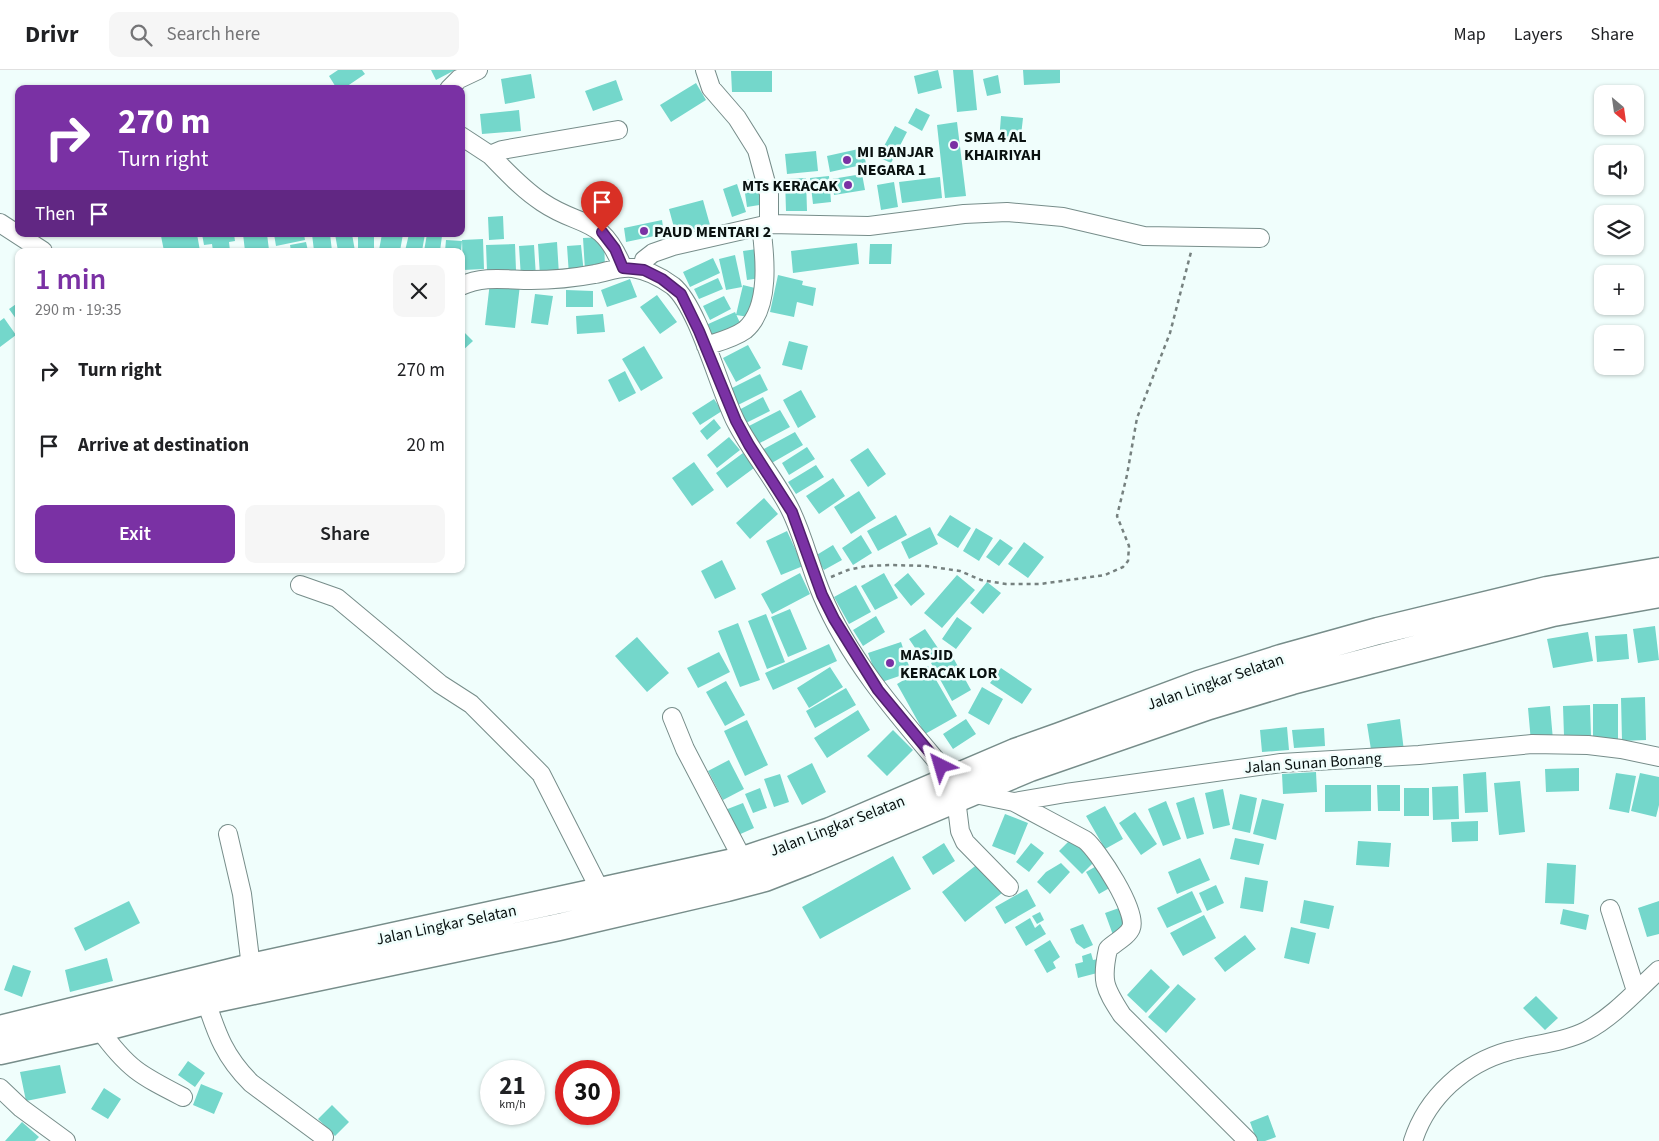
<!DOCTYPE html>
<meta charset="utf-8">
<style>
body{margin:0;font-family:"Source Sans 3",sans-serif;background:#f6f6f6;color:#202124;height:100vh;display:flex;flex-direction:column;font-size:19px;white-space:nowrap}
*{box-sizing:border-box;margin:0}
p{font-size:16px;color:#757577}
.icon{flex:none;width:28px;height:28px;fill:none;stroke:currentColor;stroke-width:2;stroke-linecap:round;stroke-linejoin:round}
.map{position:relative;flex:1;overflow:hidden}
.side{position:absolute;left:15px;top:178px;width:450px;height:325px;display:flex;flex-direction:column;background:#fff;border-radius:10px;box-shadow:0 1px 4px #0004}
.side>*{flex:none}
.banner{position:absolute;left:15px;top:15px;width:450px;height:152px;border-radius:10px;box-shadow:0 1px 4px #0004;background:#7a31a4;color:#fff;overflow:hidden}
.needle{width:32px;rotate:151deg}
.fabs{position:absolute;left:1594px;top:15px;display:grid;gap:10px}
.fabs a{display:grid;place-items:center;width:50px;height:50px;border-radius:10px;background:#fff;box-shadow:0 1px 4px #0004;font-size:25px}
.speed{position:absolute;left:480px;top:990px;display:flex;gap:10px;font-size:25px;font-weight:700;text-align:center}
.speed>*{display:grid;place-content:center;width:65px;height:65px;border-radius:50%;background:#fff;box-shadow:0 1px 4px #0004;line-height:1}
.speed small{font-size:12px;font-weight:400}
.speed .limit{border:8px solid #d22;background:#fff;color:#111}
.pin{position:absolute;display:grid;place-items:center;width:42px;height:42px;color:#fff;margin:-51px -21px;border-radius:50% 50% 50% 0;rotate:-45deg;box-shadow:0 0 5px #0007}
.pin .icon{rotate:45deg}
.me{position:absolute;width:55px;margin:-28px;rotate:320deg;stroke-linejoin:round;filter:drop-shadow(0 0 4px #0008)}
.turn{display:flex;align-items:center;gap:18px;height:105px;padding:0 20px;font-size:22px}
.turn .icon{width:65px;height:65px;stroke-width:2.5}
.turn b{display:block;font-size:35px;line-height:42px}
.then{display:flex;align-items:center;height:48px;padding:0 20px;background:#0003;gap:10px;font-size:19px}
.round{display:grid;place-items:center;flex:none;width:52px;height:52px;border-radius:10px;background:#f6f6f6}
.summary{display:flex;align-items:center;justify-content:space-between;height:85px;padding:0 20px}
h1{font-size:30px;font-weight:600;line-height:38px;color:#7a31a4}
.cta{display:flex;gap:10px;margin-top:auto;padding:10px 20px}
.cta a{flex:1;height:58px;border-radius:10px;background:#7a31a4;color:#fff;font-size:20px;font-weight:600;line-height:58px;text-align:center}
.cta a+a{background:#f6f6f6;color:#202124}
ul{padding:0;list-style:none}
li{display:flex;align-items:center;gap:15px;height:75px;padding:0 20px}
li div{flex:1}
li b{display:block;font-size:19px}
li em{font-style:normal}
header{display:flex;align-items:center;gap:30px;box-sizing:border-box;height:70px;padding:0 25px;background:#fff;border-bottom:1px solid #e0e0e0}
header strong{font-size:24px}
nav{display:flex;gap:28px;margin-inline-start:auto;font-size:18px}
.search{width:350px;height:45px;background:#f6f6f6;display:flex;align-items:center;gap:12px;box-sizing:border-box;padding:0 18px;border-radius:10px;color:#757577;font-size:19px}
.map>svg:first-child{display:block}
</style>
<header>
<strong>Drivr</strong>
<div class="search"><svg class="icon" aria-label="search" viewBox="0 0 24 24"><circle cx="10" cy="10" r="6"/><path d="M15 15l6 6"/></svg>Search here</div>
<nav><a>Map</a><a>Layers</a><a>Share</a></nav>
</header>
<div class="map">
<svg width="1659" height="1071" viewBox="0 0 1659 1071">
<rect width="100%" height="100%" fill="#f0fefc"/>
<path fill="#74d7cb" d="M338,0H362L365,4L343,19H337L329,6Z
M431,0H455L436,10Z
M938,0L942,18L918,24L914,6Z
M953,0H973L977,40L957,42Z
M1023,0H1060V13L1024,15Z
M731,1H772V22H732Z
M531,4L535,28L505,34L501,9Z
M998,5L1001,23L987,26L983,9Z
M616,10L623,30L593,41L585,21Z
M696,13L706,30L671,52L660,35Z
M916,38L930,45L922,61L908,53Z
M519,40L521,61L482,64L480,44Z
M1001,46L1023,48L1020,74L999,72Z
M957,52L966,126L945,128L937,55Z
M895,56L907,62L891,93L878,87Z
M863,78L866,94L830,102L827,86Z
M816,81L818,101L787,104L785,84Z
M862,104L865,120L834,125L832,109Z
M829,106L831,132L813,134L810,108Z
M940,107L942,128L902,133L899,112Z
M761,108L765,134L747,137L743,110Z
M806,108L807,141H786L785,109Z
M894,112L898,137L881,140L877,115Z
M737,114L746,142L732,147L723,119Z
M703,130L710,155L676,165L669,139Z
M503,146L504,169L489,170L488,147Z
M662,150L664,164L626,172L624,158Z
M175,164H197L200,181H164L161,166Z
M202,164H234L235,171L229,172L230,181H213L212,174L204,175Z
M243,164H267L269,180L245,181Z
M274,164H304L305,170L276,176Z
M312,164H330L332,181H314Z
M335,164H352L355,181H338Z
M358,164H374V181H358Z
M382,164H403L400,181L379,180Z
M409,164H425L422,181H405Z
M427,164L442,166L440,181H424Z
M604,167L605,199L585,200L583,168Z
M483,169L484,199L463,200L462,170Z
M446,170L462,171L461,181H445Z
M306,172L308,181H291L290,175Z
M557,172L559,205L540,206L538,174Z
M857,173L859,194L793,203L791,181Z
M515,174L516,200L487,201L486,175Z
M870,174H892L891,194H869Z
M534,175L536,207L521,208L519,176Z
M581,175L584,204L569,205L567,176Z
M757,179L761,208L747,210L743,181Z
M735,185L742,217L726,220L719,189Z
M713,188L720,203L690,217L683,202Z
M778,205L803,211L802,215L816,218L813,236L797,232L794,247L770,242Z
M718,208L723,219L699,229L694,219Z
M630,209L637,227L607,237L601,220Z
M490,212L520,215L515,258L485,255Z
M743,215L755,218L749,247L736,245Z
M566,220L593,221V237H566Z
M535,224L553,226L548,255L531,253Z
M657,225L677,252L660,264L640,237Z
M724,226L731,239L710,250L703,236Z
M19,232V253L9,239Z
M735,242L741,255L712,268L706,255Z
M603,244L605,262L577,264L576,246Z
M4,248L16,265L0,277V251Z
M461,259L473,271L461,282Z
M789,271L808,276L802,300L782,295Z
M748,275L761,298L736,312L723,288Z
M644,276L663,308L641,321L622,289Z
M625,301L636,323L619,332L608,310Z
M760,304L768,320L736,336L728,320Z
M801,320L816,347L798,358L783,330Z
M763,327L770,341L744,354L737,341Z
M714,329L722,341L700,355L692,343Z
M780,340L790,357L758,374L749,356Z
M714,349L721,358L707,370L700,361Z
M795,362L803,375L770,394L762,380Z
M729,367L740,380L717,398L707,385Z
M807,377L815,389L789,405L782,393Z
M868,378L886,404L868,417L850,390Z
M743,383L754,398L727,418L716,403Z
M694,392L714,420L692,436L672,408Z
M816,395L824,407L796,424L788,412Z
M833,408L845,426L819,444L806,426Z
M859,421L876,448L851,464L834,437Z
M764,428L778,444L750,469L736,453Z
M896,445L907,465L878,481L867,461Z
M950,445L971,458L958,478L937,465Z
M930,457L938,474L909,489L901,472Z
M976,458L993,468L979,491L963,481Z
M787,461L803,496L781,505L766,471Z
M861,465L872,483L853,495L842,478Z
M1000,469L1013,478L999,496L986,487Z
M1024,472L1044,487L1028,508L1008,494Z
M833,475L842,490L824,500L815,486Z
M722,490L736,519L715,529L701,501Z
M800,503L810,524L772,544L761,524Z
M884,503L898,528L875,540L861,516Z
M908,503L925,524L911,536L894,515Z
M957,505L975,520L942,558L924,543Z
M987,512L1001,523L983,544L970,533Z
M856,515L871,542L849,554L834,527Z
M790,539L807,579L788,587L771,547Z
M766,544L785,592L767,599L748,551Z
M876,546L885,562L863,576L853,560Z
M957,547L972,558L956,579L942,569Z
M738,553L760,610L740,617L718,561Z
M1655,556L1659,590L1638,593L1633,559Z
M925,559L940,581L924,591L909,569Z
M1588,562L1593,591L1553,598L1547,569Z
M1627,564L1629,589L1597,592L1595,566Z
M637,567L669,603L647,622L615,586Z
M901,572L911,602L879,613L868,583Z
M829,574L837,591L773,620L765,603Z
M719,582L730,602L698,618L687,598Z
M950,582L971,620L952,631L931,593Z
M928,596L957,646L925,664L897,614Z
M830,597L843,617L809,638L797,618Z
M1001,598L1032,619L1022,634L990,613Z
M726,611L745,645L725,656L706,622Z
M982,617L1003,629L989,655L968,643Z
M846,618L856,635L815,658L806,641Z
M1645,627L1646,670L1622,671L1621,628Z
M1593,634H1618V671H1593Z
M1590,635L1591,666H1564L1563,636Z
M1550,636L1553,670L1531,672L1528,638Z
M858,640L870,660L827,688L814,668Z
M966,649L976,664L953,679L943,664Z
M1400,649L1404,681L1372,686L1367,654Z
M747,650L768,695L745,706L724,661Z
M1287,657L1289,680L1262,682L1260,660Z
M1324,658L1325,676L1294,678L1292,660Z
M893,660L913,680L887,706L867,686Z
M729,690L744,719L723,730L708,701Z
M812,693L826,722L802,735L787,706Z
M1579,698V721L1546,722L1545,699Z
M1316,702L1317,722L1283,724L1282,704Z
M1486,702L1488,742L1465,743L1463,704Z
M1616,703L1636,706L1629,743L1609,739Z
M1640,703L1659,707V735L1656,747L1631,741Z
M780,704L789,732L774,737L764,709Z
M1520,711L1525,762L1499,765L1494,713Z
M1325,715H1371V741L1325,742Z
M1377,715H1400V741H1378Z
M1458,716L1459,749L1433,750L1432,717Z
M760,718L767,738L753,743L745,724Z
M1404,718H1429V746H1404Z
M1223,719L1230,755L1213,759L1205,723Z
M1240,724L1257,728L1250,763L1232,759Z
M1194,727L1204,764L1187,769L1176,733Z
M1262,729L1284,734L1276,770L1253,764Z
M1166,731L1181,769L1163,776L1148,739Z
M743,733L754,758L736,766L725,740Z
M1105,736L1123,769L1105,779L1086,746Z
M1135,742L1157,774L1141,785L1119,753Z
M1005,744L1028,753L1015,785L992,776Z
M1478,751V771L1452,772L1451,752Z
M1073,767L1096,790L1082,804L1059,781Z
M1235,768L1264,774L1259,795L1230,789Z
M1358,771L1391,773L1389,797L1356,795Z
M944,773L955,791L933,805L922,787Z
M1031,773L1044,783L1029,802L1016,792Z
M893,786L911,819L820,869L802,837Z
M1200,788L1210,810L1177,824L1168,802Z
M979,793L1002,823L965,852L942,822Z
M1061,793L1070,802L1050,824L1037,812L1046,802Z
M1547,793L1576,795L1574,834L1545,833Z
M1100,794L1113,816L1099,824L1086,802Z
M1245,807L1268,811L1263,842L1240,838Z
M1216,815L1224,833L1207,841L1199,823Z
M1027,819L1036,836L1005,854L995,837Z
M1192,821L1202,842L1167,858L1157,838Z
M1304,830L1334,836L1329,859L1300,853Z
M129,831L140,853L85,881L74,858Z
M1659,831V864L1647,867L1638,838Z
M1119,838L1127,860L1113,865L1105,843Z
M1563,839L1589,845L1586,860L1560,854Z
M1040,842L1044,850L1037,854L1032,846Z
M1204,845L1216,868L1183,886L1170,863Z
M1030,848L1035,858L1040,854L1046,864L1026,876L1015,857Z
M1083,854L1093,875L1084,879L1076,873L1070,859Z
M1291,857L1316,863L1309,894L1284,888Z
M1245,865L1256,879L1225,902L1214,888Z
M1050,870L1060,887L1053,892L1056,898L1047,903L1034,880Z
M1091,883L1093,890L1098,889L1101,902L1078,908L1075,894L1083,892L1082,886Z
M107,888L113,911L70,922L65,900Z
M13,895L31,901L22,927L4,920Z
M1151,899L1170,917L1146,943L1127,925Z
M1178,914L1196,929L1166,963L1148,947Z
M1536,926L1558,948L1545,960L1523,938Z
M188,991L205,1003L195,1017L178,1005Z
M60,995L66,1023L26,1031L20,1002Z
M201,1014L223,1023L214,1044L193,1035Z
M104,1018L121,1029L108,1049L91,1039Z
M332,1035L349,1052L335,1066L318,1049Z
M1268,1045L1276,1067L1265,1071H1257L1250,1052Z
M22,1052L39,1067L35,1071H5Z"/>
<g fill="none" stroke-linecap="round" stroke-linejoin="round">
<defs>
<path id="minor" d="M705,0L711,18L737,48L757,80L769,124V154
M449,19L459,9L478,0
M618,60L502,80L490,85C506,101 522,119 542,132C582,159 601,144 623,198
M461,66L490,85
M0,153L43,181
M643,200L644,190L653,183L673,176L769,154L869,156L964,144L1007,142L1063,147L1144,166L1260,168
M461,216C484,205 507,210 531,210C553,210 574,208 595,204C607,202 620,196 633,198C647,200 662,208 673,216C699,238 719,319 736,352C752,383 775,409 790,439C804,467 810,497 822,525C851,594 904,652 952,709
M706,276C718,272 734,268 745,260C771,238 765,185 761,156
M300,515L337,528L440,614L471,634L541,704L600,820
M672,647L685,679L743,790
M970,723L1014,732L1066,723L1281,693L1419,685L1532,674L1588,675L1621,679L1659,687
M956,729L960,761L965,772L1009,817
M1014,732L1085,770C1098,780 1138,842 1131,858C1128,866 1114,873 1108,879C1101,911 1104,917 1122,945L1248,1071
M228,764L242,824L251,897
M1610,839L1636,921
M206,931C217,965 225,987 251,1013L324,1067
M99,959C128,999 140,1005 183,1027
M0,1018L21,1038L66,1071
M1413,1071C1427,1027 1465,993 1509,981C1534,974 1562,973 1586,961C1613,947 1636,921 1659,900"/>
<path id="highway" d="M0,959L251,897L743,790L830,761L1015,682L1060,666L1199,614L1281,588L1378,561L1547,520L1659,501
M0,981L99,959L206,931L559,857L727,818L765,808L806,792L1030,698L1209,636L1292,611L1553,543L1659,524"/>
</defs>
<use href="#minor" stroke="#778d8a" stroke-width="20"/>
<use href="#highway" stroke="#778d8a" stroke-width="29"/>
<path stroke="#76817f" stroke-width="2.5" stroke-dasharray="4 4" stroke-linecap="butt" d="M831,507L848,500L866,496L892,495L926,496L960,501L981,510L1006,514H1040L1105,505L1123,497L1128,491L1129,476L1117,446L1127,405L1137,348L1170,263L1191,182"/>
<use href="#minor" stroke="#fff" stroke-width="18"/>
<use href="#highway" stroke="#fff" stroke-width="26"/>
</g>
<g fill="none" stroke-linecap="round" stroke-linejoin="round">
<defs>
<path id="route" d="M602,162L615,179L623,198L644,200L662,209L681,224L699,261L736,351L749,375L792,442L822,525L834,549L878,620L941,696"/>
</defs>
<use href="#route" stroke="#4f206b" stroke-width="12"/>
<use href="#route" stroke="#7a31a4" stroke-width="9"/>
</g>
<g fill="#7a31a4" stroke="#f0fefc" stroke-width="2">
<circle cx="954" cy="75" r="5"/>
<circle cx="847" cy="90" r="5"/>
<circle cx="848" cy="115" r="5"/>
<circle cx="644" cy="161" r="5"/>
<circle cx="890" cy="593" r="5"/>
</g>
<g text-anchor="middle" stroke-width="5" stroke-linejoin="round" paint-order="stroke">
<g font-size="16" font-weight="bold" fill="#091110" stroke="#f0fefc" text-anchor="start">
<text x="964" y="72">SMA 4 AL<tspan x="964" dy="18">KHAIRIYAH</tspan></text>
<text x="857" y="87">MI BANJAR<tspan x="857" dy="18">NEGARA 1</tspan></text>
<text x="838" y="121" text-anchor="end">MTs KERACAK</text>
<text x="654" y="167">PAUD MENTARI 2</text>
<text x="900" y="590">MASJID<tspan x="900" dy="18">KERACAK LOR</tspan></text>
</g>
<g font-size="16" fill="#091110" stroke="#f0fefc">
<text transform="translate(1215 611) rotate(-19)" y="6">Jalan Lingkar Selatan</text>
<text transform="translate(1313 692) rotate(-4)" y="6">Jalan Sunan Bonang</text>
<text transform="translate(837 755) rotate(-21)" y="6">Jalan Lingkar Selatan</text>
<text transform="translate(446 854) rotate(-12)" y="6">Jalan Lingkar Selatan</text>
</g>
</g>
</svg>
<div class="fabs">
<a><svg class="needle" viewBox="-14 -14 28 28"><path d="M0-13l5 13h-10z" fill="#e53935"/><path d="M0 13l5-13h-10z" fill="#757577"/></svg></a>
<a><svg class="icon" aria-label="sound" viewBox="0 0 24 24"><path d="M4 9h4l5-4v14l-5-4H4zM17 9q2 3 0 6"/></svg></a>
<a><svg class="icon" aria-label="layers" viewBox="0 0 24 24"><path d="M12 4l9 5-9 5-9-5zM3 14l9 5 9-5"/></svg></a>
<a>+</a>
<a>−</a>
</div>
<div class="speed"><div>21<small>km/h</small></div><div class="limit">30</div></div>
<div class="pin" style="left:602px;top:162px;background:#d93025"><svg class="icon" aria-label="arrive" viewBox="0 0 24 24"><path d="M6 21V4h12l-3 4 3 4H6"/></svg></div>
<svg class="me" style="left:941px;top:696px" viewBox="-20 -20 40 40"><path d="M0-17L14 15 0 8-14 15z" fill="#7a31a4" stroke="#fff" stroke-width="4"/></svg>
<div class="banner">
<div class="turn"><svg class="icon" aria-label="right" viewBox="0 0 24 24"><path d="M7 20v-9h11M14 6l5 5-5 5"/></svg><div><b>270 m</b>Turn right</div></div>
<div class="then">Then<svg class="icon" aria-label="arrive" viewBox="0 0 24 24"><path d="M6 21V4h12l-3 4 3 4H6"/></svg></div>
</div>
<section class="side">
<div class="summary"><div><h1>1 min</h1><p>290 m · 19:35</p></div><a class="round"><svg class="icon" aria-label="close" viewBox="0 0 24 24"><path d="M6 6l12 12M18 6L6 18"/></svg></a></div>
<ul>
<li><svg class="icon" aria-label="right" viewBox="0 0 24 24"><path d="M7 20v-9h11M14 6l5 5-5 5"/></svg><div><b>Turn right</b></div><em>270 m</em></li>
<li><svg class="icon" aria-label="arrive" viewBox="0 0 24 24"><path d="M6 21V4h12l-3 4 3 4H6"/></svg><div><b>Arrive at destination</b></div><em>20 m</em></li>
</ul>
<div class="cta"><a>Exit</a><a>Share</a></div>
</section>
</div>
